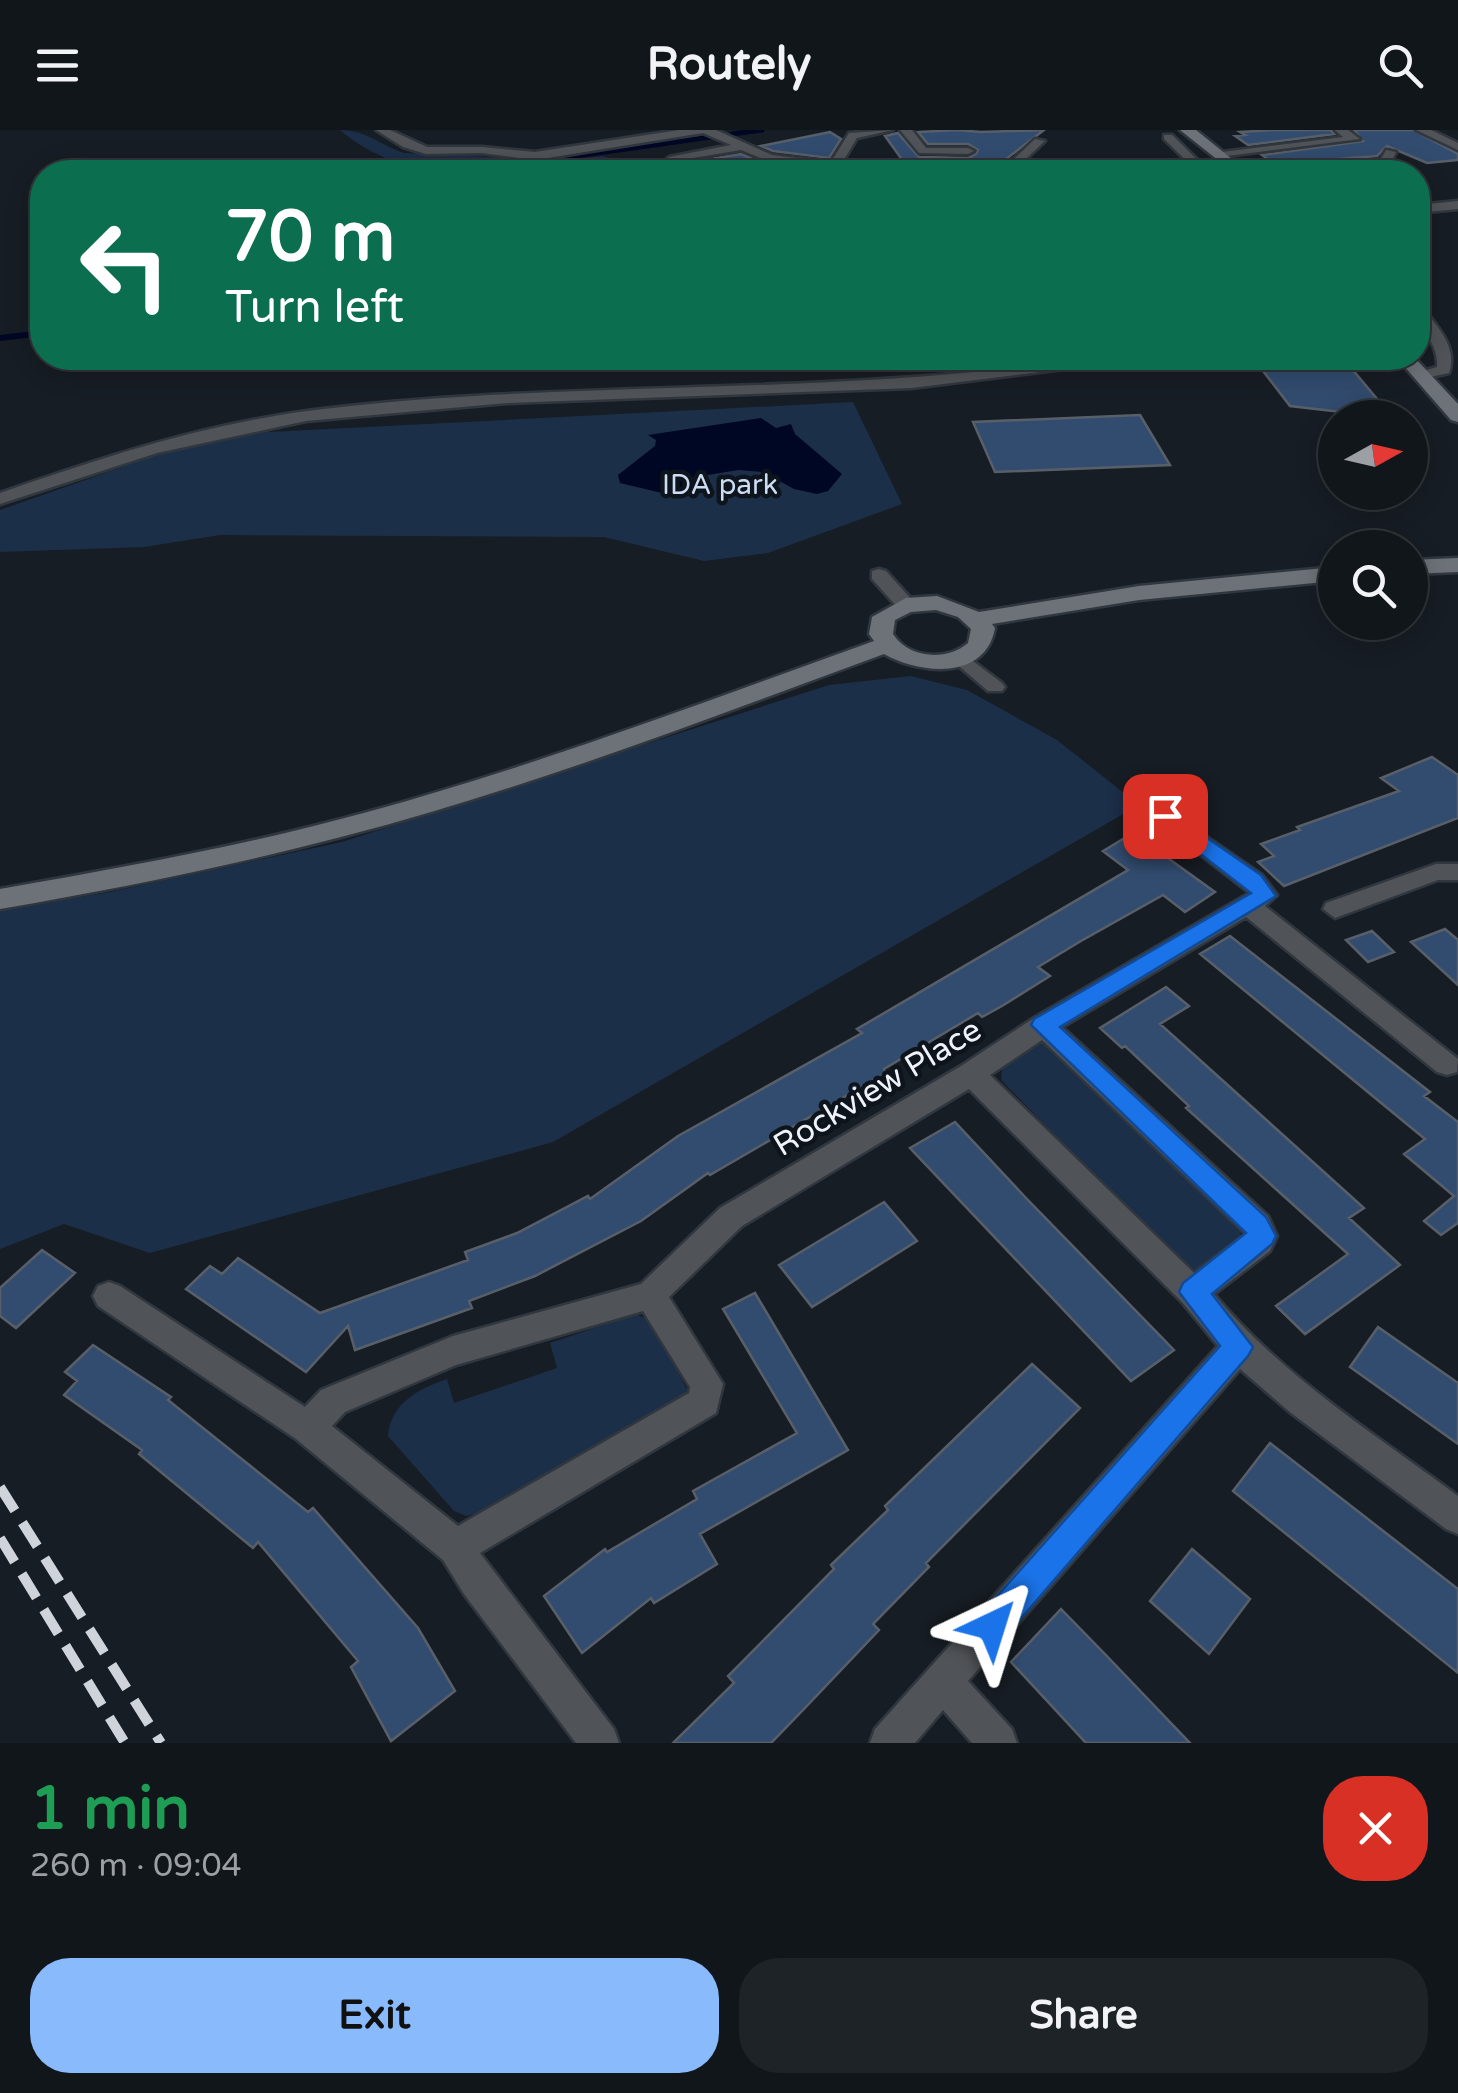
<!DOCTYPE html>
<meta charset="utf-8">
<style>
body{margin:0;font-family:"Varela Round",sans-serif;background:#1e2328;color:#f1f3f6;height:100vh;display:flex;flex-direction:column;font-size:38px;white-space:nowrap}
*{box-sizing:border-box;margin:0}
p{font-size:32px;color:#9c9fa3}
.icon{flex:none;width:55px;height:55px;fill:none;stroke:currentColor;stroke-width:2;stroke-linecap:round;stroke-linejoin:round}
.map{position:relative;height:1613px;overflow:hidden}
.drawer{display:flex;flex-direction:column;background:#11161b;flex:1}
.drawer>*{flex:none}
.hud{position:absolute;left:30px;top:30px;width:1400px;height:210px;border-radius:40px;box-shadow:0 5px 25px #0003,0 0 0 2px #30353a;background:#0b6e4f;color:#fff;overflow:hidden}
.needle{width:65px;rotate:82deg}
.controls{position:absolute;left:1318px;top:270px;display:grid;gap:20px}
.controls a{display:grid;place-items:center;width:110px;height:110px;border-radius:50%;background:#11161b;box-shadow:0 5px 25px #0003,0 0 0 2px #30353a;font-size:50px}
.pin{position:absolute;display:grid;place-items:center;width:85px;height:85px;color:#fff;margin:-42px;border-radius:20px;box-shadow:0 5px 15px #0006}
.me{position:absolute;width:110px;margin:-55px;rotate:41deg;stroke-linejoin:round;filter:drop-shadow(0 0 8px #0008)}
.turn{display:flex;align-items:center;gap:35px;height:210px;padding:0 30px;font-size:45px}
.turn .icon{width:130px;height:130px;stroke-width:2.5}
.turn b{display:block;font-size:70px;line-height:85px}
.round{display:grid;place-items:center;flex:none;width:105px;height:105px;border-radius:40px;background:#1e2328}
.summary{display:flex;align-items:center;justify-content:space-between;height:170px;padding:0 30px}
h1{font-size:60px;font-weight:800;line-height:75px;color:#1e9e55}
.button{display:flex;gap:20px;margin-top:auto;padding:20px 30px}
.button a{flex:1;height:115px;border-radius:40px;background:#89bafc;color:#111;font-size:40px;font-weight:800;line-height:115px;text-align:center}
.button a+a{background:#1e2328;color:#f1f3f6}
header{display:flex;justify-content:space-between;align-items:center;height:130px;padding:0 30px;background:#11161b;font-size:45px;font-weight:800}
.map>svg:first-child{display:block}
</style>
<header><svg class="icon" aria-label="menu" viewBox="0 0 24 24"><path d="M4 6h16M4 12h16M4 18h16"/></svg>Routely<svg class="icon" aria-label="search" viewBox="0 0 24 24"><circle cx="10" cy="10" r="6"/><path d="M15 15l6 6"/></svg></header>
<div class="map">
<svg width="1458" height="1613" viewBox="0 0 1458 1613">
<rect width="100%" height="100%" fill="#171d24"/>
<path fill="#1c2f49" d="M340,0C366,0 380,15 404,23L537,29L520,35L603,26L618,31L622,39L621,42H499L504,37C452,56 380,35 340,0Z
M853,272L902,374L768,423L704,431L604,407L220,405L144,417L0,422V380L165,322L251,303Z
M911,546L967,560L1057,610L1139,675L553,1012L150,1123L64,1094L0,1119V780L110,762L342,712L829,555Z
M1043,911L1241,1100L1240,1111L1198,1139H1187L1181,1134L1002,951C997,928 1025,921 1043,911Z
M635,1184L651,1190L690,1265L479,1383L466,1386L454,1381L388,1306C391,1273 418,1259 447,1249L454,1273L557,1238L550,1213Z"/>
<path fill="#000725" d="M761,288L776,298L791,294L795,304L842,344L828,361L817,364L794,359L763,342L738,340L690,348L678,362L666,364L620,353L618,345L655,316L656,310L648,305Z"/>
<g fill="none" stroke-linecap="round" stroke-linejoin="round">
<path stroke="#000725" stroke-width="5" d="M732,4L762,0
M498,42L540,31L711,7"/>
<path stroke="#000725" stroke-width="6" d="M0,208L42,203"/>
</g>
<path fill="#324c6f" stroke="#595f69" stroke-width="2.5" d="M957,0L981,2L1044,0L989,42H911L885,6L898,3L919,27L968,28L976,24L978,20L968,14H928L918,2Z
M1272,0H1331L1334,4L1248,15L1235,6L1245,5L1240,2Z
M1354,0H1413L1458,24V30L1427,33L1387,16L1377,26L1275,34L1262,25L1363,11Z
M830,2L841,9L829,28L773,21L761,16Z
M741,24L769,36L818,42H687V33Z
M1322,239H1352L1393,288H1359V284L1290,276L1263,241Z
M1140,285L1170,335L995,342L973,292Z
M1432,627L1458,645V688L1284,756L1258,732L1274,726L1261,714L1300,700L1297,697L1399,661L1381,648Z
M1133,703L1215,762L1185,782L1163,765L1081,811L1038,837L1050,846L1002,876L982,887L978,883L884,939L887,942L710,1045L708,1043L641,1091L535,1146L469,1171L472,1178L355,1220L348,1196L306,1242L186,1159L210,1136L222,1144L238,1128L320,1183L468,1130L465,1122L517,1103L588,1066L590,1069L678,1006L862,903L857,899L1128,740L1103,721Z
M1445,799L1458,810V855L1411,812Z
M1372,801L1394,822L1368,832L1346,810Z
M1230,806L1430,962L1424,966L1458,992V1093L1441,1105L1424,1091L1454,1066L1404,1024L1425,1009L1200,824Z
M1166,857L1189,876L1160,894L1364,1078L1349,1088L1400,1135L1305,1204L1276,1176L1348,1124L1186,978L1189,976L1125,916L1122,918L1100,898Z
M955,992L1026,1068L1174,1220L1131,1251L910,1018Z
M884,1072L917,1111L812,1177L779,1135Z
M42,1120L75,1143L16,1198L0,1186V1158Z
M755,1163L848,1320L700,1404L717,1434L654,1473L651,1468L582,1523L544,1466L605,1419L607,1422L697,1369L693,1361L797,1303L723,1179Z
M1378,1197L1458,1253V1314L1350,1237Z
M93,1215L171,1267L168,1270L308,1382L313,1378L418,1498L455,1561L391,1611L351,1537L358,1531L258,1412L253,1418L139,1324L142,1320L64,1265L77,1251L65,1242Z
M1032,1234L1080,1278L926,1433L929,1437L873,1494L879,1500L805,1578L771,1613H673L734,1553L728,1546L834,1439L831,1435L888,1380L885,1376Z
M1270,1313L1458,1459V1543L1233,1361Z
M1192,1419L1250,1469L1209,1524L1150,1471Z
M1061,1479L1103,1522L1190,1613H1086L1011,1532Z"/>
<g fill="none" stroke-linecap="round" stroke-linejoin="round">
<defs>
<path id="minor" d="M376,0H390L427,17H482L535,22L679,0H716L772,25L831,32L849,3L893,0L857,8L842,33L891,42L834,41L770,32L741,20L687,29L665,42H653L669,27L731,15L703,3L535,30L482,23L426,24L403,17Z
M900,0H912L926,18H968L974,21L968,24L919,23Z
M1335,0H1348L1360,9L1220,27L1214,23L1343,7Z
M1416,0H1431L1458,13V20Z
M1164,5H1172L1210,42H1198L1164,9Z
M1035,9L1045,11L1012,42H1000Z
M1386,20L1396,22L1390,35L1344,42H1319L1381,29Z
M1458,71V79L1418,83V75Z
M1418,177L1423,178C1438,197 1458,218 1449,243L1421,249L1413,244L1437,237C1439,212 1417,199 1418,177Z
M1086,228H1120L1112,233L911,258L507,273L306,291L157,323L0,374V363C100,328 202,295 307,281C566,248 828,268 1086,228Z
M879,439L886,441L913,471V479H899L872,449V441Z
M961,522L1002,553L1005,557L1002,561H988L954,532L951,528Z
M1165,678L1262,745L1277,765L1265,776L1458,929L1457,942L1447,945L1437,942L1246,787L1062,897L1268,1086L1277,1106L1270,1121L1214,1164C1282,1246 1373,1303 1458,1366V1404L1446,1399L1291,1283L1240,1239L968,1551L1012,1599L1017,1613H972L943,1580L915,1613H870L875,1599L1218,1216L1182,1172L969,959L742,1096L669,1167L723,1254L716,1283L480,1423L614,1599L619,1613H576L464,1464L443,1430L296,1309L98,1176L93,1166L98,1156L109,1152L120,1156L305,1277L321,1260L453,1206L641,1154L720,1078L961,936L1034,888L1250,763L1157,691L1154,686L1157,681ZM1042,910L1246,1104L1194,1143L990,945ZM643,1181L690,1257L689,1263L458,1396L332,1296L345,1282L456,1235Z
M1436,734H1458V750H1438L1335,788L1323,779L1326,773Z"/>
<path id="secondary" d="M1180,0H1196L1248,42H1233Z
M1397,228H1415L1458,274V292L1451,290Z
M1458,428V442L1410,444V430Z
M1335,437V451L1139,470L992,494L995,498C986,550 921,545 884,524C734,579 584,637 431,682C289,724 145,754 0,779V759C124,737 249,715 371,681C542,634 707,571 874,511L869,504L872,487L906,468L937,466L979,482L1139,456ZM936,480L958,487L971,499L968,513C947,531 909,529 893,504L895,490L911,482Z"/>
</defs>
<use href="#minor" stroke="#31373e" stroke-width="5"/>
<use href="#secondary" stroke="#31373e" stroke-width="5"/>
<use href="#minor" fill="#505357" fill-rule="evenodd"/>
<use href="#secondary" fill="#6d7278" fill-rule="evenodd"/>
<path stroke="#cfd3da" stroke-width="10" stroke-dasharray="28 14" stroke-linecap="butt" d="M0,1357L161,1613
M0,1408L125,1613"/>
</g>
<path fill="#1a73e8" stroke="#114b97" stroke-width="2.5" d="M1165,679L1261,745L1276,766L1060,897L1266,1087L1276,1106L1272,1114L1212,1164L1253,1217L1248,1226L1004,1508L992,1513L981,1508L976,1496L981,1484L1220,1216L1179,1162L1183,1153L1246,1103L1031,895L1034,889L1251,763L1158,691L1155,686L1158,681Z"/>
<g text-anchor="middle" stroke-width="9" stroke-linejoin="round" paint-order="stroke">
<g font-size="28" fill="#cbddf5" stroke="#0e141b">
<text x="720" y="364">IDA park</text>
</g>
<g font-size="32" fill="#eff3f9" stroke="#0e141b">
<text transform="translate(877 957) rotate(-31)" y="11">Rockview Place</text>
</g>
</g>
</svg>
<div class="controls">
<a><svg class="needle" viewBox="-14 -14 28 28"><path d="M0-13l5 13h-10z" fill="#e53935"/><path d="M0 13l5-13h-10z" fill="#9c9fa3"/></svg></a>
<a><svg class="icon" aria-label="search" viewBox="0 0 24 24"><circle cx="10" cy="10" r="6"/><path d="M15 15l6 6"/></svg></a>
</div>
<div class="pin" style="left:1165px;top:686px;background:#d93025"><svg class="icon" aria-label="arrive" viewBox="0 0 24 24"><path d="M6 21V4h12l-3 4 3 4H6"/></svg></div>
<svg class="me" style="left:992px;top:1496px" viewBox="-20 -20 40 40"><path d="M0-17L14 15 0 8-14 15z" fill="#1a73e8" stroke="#fff" stroke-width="4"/></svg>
<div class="hud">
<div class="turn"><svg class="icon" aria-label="left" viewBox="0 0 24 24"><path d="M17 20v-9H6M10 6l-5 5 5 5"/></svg><div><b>70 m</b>Turn left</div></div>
</div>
</div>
<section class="drawer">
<div class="summary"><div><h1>1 min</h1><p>260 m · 09:04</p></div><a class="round" style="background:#d93025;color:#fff"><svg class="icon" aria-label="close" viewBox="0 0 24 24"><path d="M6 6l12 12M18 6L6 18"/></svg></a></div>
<div class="button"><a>Exit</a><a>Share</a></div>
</section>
